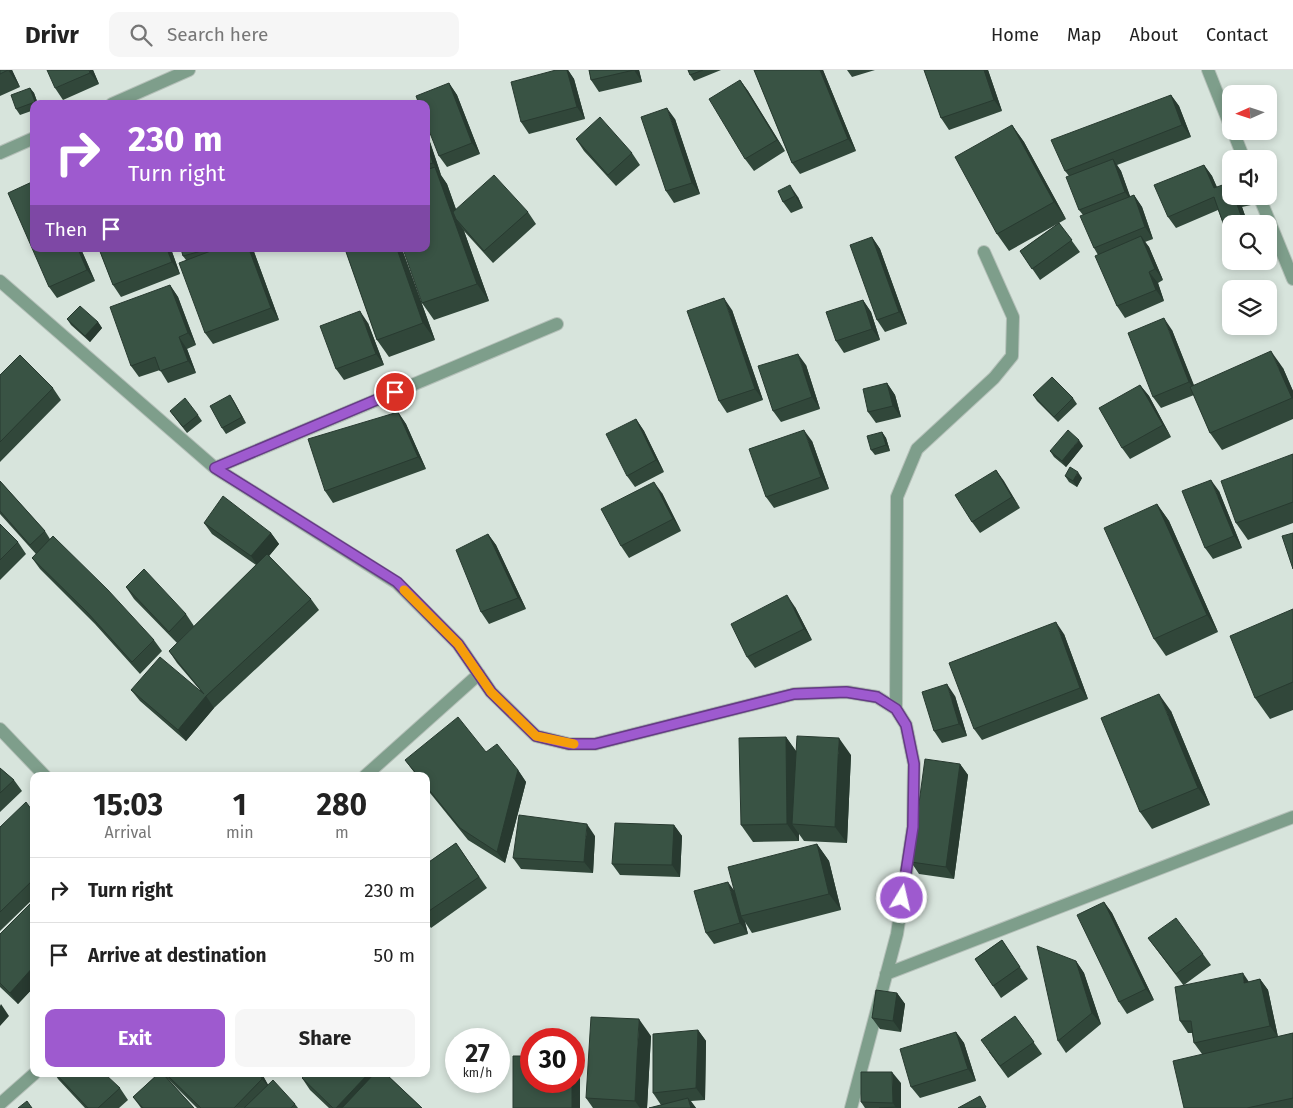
<!DOCTYPE html>
<style>
body{margin:0;font-family:"Fira Sans",sans-serif;background:#f6f6f6;color:#222;height:100vh;display:flex;flex-direction:column;font-size:19px;white-space:nowrap}
*{box-sizing:border-box;margin:0}
p{font-size:16px;color:#767676}
.icon{flex:none;width:28px;height:28px;fill:none;stroke:currentColor;stroke-width:2;stroke-linecap:round;stroke-linejoin:round}
.map{position:relative;flex:1;overflow:hidden}
.drawer{position:absolute;left:30px;top:702px;width:400px;height:305px;display:flex;flex-direction:column;background:#fff;border-radius:10px;box-shadow:0 2px 8px #0003}
.drawer>*{flex:none}
.top-card{position:absolute;left:30px;top:30px;width:400px;height:152px;border-radius:10px;box-shadow:0 2px 8px #0003;background:#9e5acf;color:#fff;overflow:hidden}
.needle{width:32px;rotate:267deg}
.controls{position:absolute;left:1222px;top:15px;display:grid;gap:10px}
.controls a{display:grid;place-items:center;width:55px;height:55px;border-radius:10px;background:#fff;box-shadow:0 2px 8px #0003;font-size:25px}
.speed{position:absolute;left:445px;top:958px;display:flex;gap:10px;font-size:25px;font-weight:700;text-align:center}
.speed>*{display:grid;place-content:center;width:65px;height:65px;border-radius:50%;background:#fff;box-shadow:0 2px 8px #0003;line-height:1}
.speed small{font-size:12px;font-weight:400}
.speed .limit{border:8px solid #d22;background:#fff;color:#111}
.pin{position:absolute;display:grid;place-items:center;width:42px;height:42px;color:#fff;margin:-21px;border:2px solid #fff;border-radius:50%;box-shadow:0 1px 5px #0007}
.me{position:absolute;width:55px;margin:-28px;rotate:9deg;stroke-linejoin:round;filter:drop-shadow(0 0 4px #0008)}
.turn{display:flex;align-items:center;gap:18px;height:105px;padding:0 15px;font-size:22px}
.turn .icon{width:65px;height:65px;stroke-width:2.5}
.turn b{display:block;font-size:35px;line-height:42px}
.then{display:flex;align-items:center;height:48px;padding:0 15px;background:#0003;gap:10px;font-size:19px}
.eta{display:flex;justify-content:space-evenly;align-items:center;height:85px;text-align:center}
.eta b{font-size:30px;font-weight:700;line-height:35px}
.action{display:flex;gap:10px;margin-top:auto;padding:10px 15px}
.action a{flex:1;height:58px;border-radius:10px;background:#9e5acf;color:#fff;font-size:20px;font-weight:700;line-height:58px;text-align:center}
.action a+a{background:#f6f6f6;color:#222}
ul{padding:0;list-style:none}
li{display:flex;align-items:center;gap:15px;height:65px;padding:0 15px;border-top:1px solid #e0e0e0}
li div{flex:1}
li b{display:block;font-size:19px}
li em{font-style:normal}
header{display:flex;align-items:center;gap:30px;box-sizing:border-box;height:70px;padding:0 25px;background:#fff;border-bottom:1px solid #e0e0e0}
header strong{font-size:24px}
nav{display:flex;gap:28px;margin-inline-start:auto;font-size:18px}
.search{width:350px;height:45px;background:#f6f6f6;display:flex;align-items:center;gap:12px;box-sizing:border-box;padding:0 18px;border-radius:10px;color:#767676;font-size:19px}
.map>svg:first-child{display:block}
</style>
<header>
<strong>Drivr</strong>
<div class="search"><svg class="icon" aria-label="search" viewBox="0 0 24 24"><circle cx="10" cy="10" r="6"/><path d="M15 15l6 6"/></svg>Search here</div>
<nav><a>Home</a><a>Map</a><a>About</a><a>Contact</a></nav>
</header>
<div class="map">
<svg width="1293" height="1038" viewBox="0 0 1293 1038">
<rect width="100%" height="100%" fill="#d7e4dc"/>
<g fill="none" stroke-linecap="round" stroke-linejoin="round">
<defs>
<path id="street" d="M1208,0L1231,58
M112,34L189,0
M1233,61L1244,89
M0,83L34,68
M1259,126L1293,209
M0,211L215,398L397,513L458,574L491,622L536,666L569,674H595L794,624L847,622L877,627L896,639L906,655L914,694L913,757L897,864L851,1038
M215,398L557,254
M896,639L897,427L917,379L994,308L1012,286L1013,247L984,182
M0,659L45,706
M365,706L479,604
M886,904L1293,747
M0,1034L34,1004"/>
</defs>
<use href="#street" stroke="#b5c0b9" stroke-width="14"/>
<use href="#street" stroke="#7e9e8b" stroke-width="12"/>
</g>
<path fill="#31473a" d="M0,0H12L20,17L0,26Z
M93,0L99,14L63,30L55,18Z
M556,0H568L574,9L585,49L529,64L521,52Z
M589,0H639L642,12L599,22L591,10Z
M688,0H721L694,11L690,5Z
M754,0H823L856,81L800,104L792,93Z
M847,0H875L852,7Z
M924,0H988L1002,41L949,60L941,48Z
M740,10L748,21L785,81L754,101L745,89Z
M449,13L457,25L480,84L447,97L439,86Z
M30,18L34,23L38,34H34V40L20,45L16,39Z
M1171,25L1179,36L1191,67L1117,95L1121,101L1130,127L1134,125L1142,137L1153,169L1145,172L1149,177L1163,210L1158,213L1164,231L1125,248L1117,236L1098,185L1094,178L1083,145L1079,140L1069,106L1065,101Z
M675,49L700,124L674,133L666,121Z
M1012,55L1024,72L1066,149L1059,153L1080,182L1040,210L1020,181L1059,153L1009,181L997,164Z
M426,60L441,105L447,114L456,139L528,142L536,154L493,193L464,161L489,231L434,250L422,233L426,179Z
M576,69L632,83L640,95L616,116L584,81Z
M1204,95L1212,106L1217,117L1231,126H1247L1251,135L1242,137L1248,154H1231V174L1218,140L1176,158L1168,147Z
M778,121L798,127L803,138L791,143L783,132Z
M872,167L880,179L907,254L885,262L877,250Z
M81,179L95,211L57,228L49,217Z
M99,179H171L180,204L121,227L113,215Z
M181,179H253L279,250L213,274L205,263L186,190L183,186Z
M345,179H402L435,270L389,287L377,270Z
M170,215L178,227L196,275L187,279L196,303L168,313L160,300L139,307L131,296Z
M863,230L871,242L880,270L844,283L836,271Z
M732,240L763,330L727,343L719,331Z
M67,249L98,252L102,258L90,272L71,255Z
M368,253L384,295L344,310L336,299Z
M1172,260L1194,315L1283,298L1293,321V349L1222,380L1210,363L1194,325L1161,338L1153,327Z
M806,295L820,339L781,352L773,341Z
M0,305L53,318L61,330L0,392Z
M887,313L895,325L901,347L876,353L868,342Z
M1140,315L1149,326L1171,367L1130,389L1122,378Z
M230,325L246,353L226,364L222,358Z
M1033,325L1073,328L1077,334L1058,352L1037,331Z
M170,341L198,345L202,351L187,363Z
M398,342L406,354L426,399L333,433L325,421Z
M636,349L644,361L664,402L635,417L627,406Z
M882,362L886,368L890,381L875,385L871,380Z
M812,371L829,419L774,438L766,427Z
M1083,376L1066,397L1054,387L1050,381Z
M1293,384V453L1248,470L1236,453Z
M996,400L1020,438L980,463L972,452Z
M1065,406L1082,408L1077,417L1069,412Z
M0,411L45,461L50,469L154,570L162,581L140,604L95,554L40,499L32,488L36,484L0,444Z
M1219,421L1242,478L1213,489L1205,478Z
M662,423L681,461L629,488L621,476Z
M1157,434L1169,451L1218,562L1166,586L1154,569Z
M204,453L271,463L279,474L269,486L311,529L319,540L214,638L186,671L140,631L131,620H200L177,593L169,581L256,495L212,464Z
M0,454L18,472L26,484L0,510Z
M488,464L496,475L526,539L489,554L481,542Z
M126,517L186,544L194,556L177,573L134,529Z
M795,537L812,570L755,598L747,587Z
M1293,539V640L1270,649L1255,628Z
M1064,564L1088,629L982,670L974,659Z
M955,626L967,666L942,673L934,661Z
M1171,641L1210,735L1152,759L1140,742Z
M786,667L796,681L851,685L847,773L804,771L799,764V771L753,772L741,755Z
M486,682L518,700L526,712L505,793L468,770L426,718V706H417L405,690Z
M960,694L968,705L954,809L919,804L911,792Z
M0,698L14,710L22,721L0,742Z
M34,743V828L0,861V757Z
M674,755L682,766L680,807L620,805L612,794Z
M595,766L593,803L521,799L513,788Z
M456,773L487,818L431,858L426,851V794Z
M817,774L829,791L841,840L752,863L745,852L748,864L714,874L706,863L734,819Z
M34,830V917L18,934L0,917V864Z
M1104,832L1112,843L1154,930L1127,944L1119,932Z
M1148,868L1203,884L1211,895L1184,915L1249,912L1260,909L1268,920L1278,967L1293,963V1038H1184L1202,984L1194,973L1192,963H1188L1180,951L1184,916Z
M1002,870L1028,909L1001,928L975,889Z
M1076,891L1084,903L1101,954L1066,983L1058,971Z
M897,923L905,934L901,962L880,959L872,948Z
M1015,946L1042,984L1008,1008L989,982Z
M698,960L706,971L705,1030L691,1031L696,1038H649L661,1035L653,1023Z
M956,962L964,973L976,1011L920,1028L911,1017Z
M651,966L647,1038H593L586,1028Z
M55,1004L120,1018L128,1030L119,1038H85L58,1009Z
M158,1004H262L268,1015L295,1034L298,1038H197L167,1008L194,1038H141L133,1027Z
M386,1004L422,1038H329L310,1020L302,1008L387,1004Z
M901,1013V1038H865L861,1032Z"/>
<path fill="#283a30" d="M8,0H12L20,17Z
M89,0H93L99,14L90,3Z
M567,0H568L574,9L585,49L577,37Z
M634,0H639L642,12Z
M820,0H823L856,81L848,69Z
M984,0H988L1002,41L994,30Z
M740,10L748,21L785,81L777,70Z
M449,13L457,25L480,84L472,73Z
M30,18L34,23L38,34H36L35,32Z
M1171,25L1179,36L1191,67L1182,55Z
M667,38L675,49L700,124L692,113Z
M1012,55L1024,72L1066,149L1054,132Z
M426,60L441,105L433,93L426,72Z
M1113,89L1121,101L1133,134L1125,122Z
M1204,95L1212,106L1222,130L1214,118Z
M435,97L447,114L462,157L456,149L464,161L489,231L477,214Z
M790,115L798,127L803,138L795,126Z
M1134,125L1142,137L1153,169L1145,157Z
M1234,126L1242,137L1248,154H1244Z
M1245,126H1247L1251,135Z
M1141,166L1149,177L1163,210L1155,199Z
M872,167L880,179L907,254L899,242Z
M78,179H81L95,211L87,200Z
M167,179H171L180,204L172,192Z
M249,179H253L279,250L271,238Z
M397,179H402L435,270L423,253Z
M1149,202L1158,213L1164,231L1156,220Z
M170,215L178,227L196,275L188,263Z
M724,228L732,240L763,330L755,319Z
M863,230L871,242L880,270L872,259Z
M360,241L368,253L384,295L376,284Z
M1164,248L1172,260L1197,324L1189,312Z
M98,252L102,258L90,272L85,266Z
M179,267L187,279L196,303L188,291Z
M1271,281L1283,298L1293,321V330Z
M798,284L806,295L820,339L812,327Z
M887,313L895,325L901,347L893,336Z
M1140,315L1149,326L1171,367L1163,355Z
M230,325L234,331L246,353L242,347Z
M398,342L406,354L426,399L418,387Z
M636,349L644,361L664,402L656,390Z
M804,360L812,371L829,419L821,407Z
M882,362L886,368L890,381L886,375Z
M1079,370L1083,376L1066,397L1062,391Z
M996,400L1004,411L1020,438L1012,427Z
M1078,402L1082,408L1077,417L1073,411Z
M1211,410L1219,421L1242,478L1234,466Z
M654,412L662,423L681,461L673,449Z
M1157,434L1169,451L1218,562L1207,545Z
M271,463L279,474L259,498L251,486Z
M488,464L496,475L526,539L518,528Z
M787,525L795,537L812,570L804,559Z
M1056,552L1064,564L1088,629L1080,618Z
M947,614L955,626L967,666L959,654Z
M1159,624L1171,641L1210,735L1198,718Z
M206,626L214,638L186,671L178,660Z
M786,667L798,684L792,754L799,764V771L787,754Z
M839,668L851,685L847,773L835,757Z
M960,694L968,705L954,809L946,797Z
M518,700L526,712L505,793L497,782Z
M587,754L595,766L593,803L584,792Z
M674,755L682,766L680,807L672,795Z
M817,774L829,791L841,840L829,824Z
M728,812L736,823L741,846L745,852L748,864L740,853Z
M1104,832L1112,843L1154,930L1146,919Z
M1076,891L1084,903L1101,954L1092,943Z
M34,896V917L18,934L10,923Z
M1243,903L1251,915L1244,913Z
M1260,909L1268,920L1278,967L1270,956Z
M897,923L905,934L901,962L893,951Z
M1,934L9,946L0,956V936Z
M639,949L651,966L647,1038H640L635,1031Z
M698,960L706,971L705,1030L696,1018Z
M956,962L964,973L976,1011L968,999Z
M574,989L580,997V1038H572V1011H574Z
M892,1002L901,1013V1038H896L893,1033Z
M260,1004H262L271,1020L262,1009Z
M368,1004H387L355,1038H336Z
M688,1028L696,1038H691Z"/>
<path fill="#395344" stroke="#283a30" d="M0,0H8L0,4Z
M47,0H89L90,3L55,18Z
M556,0H567L577,37L521,52L511,12Z
M589,0H634L591,10Z
M688,0H703L690,5Z
M754,0H820L848,69L792,93Z
M924,0H984L994,30L941,48Z
M740,10L777,70L745,89L709,29Z
M449,13L472,73L439,86L426,53V34H419L416,26Z
M30,18L35,32L16,39L11,25Z
M1171,25L1182,55L1065,101L1051,70Z
M165,32L166,34H158Z
M667,38L692,113L666,121L641,47Z
M600,47L632,83L608,105L576,69Z
M1012,55L1054,132L997,164L955,87Z
M426,72L433,93L426,95Z
M1113,89L1125,122L1079,140L1066,107Z
M1204,95L1214,118L1231,112V126H1234L1244,154H1231V173H1230L1214,127L1168,147L1154,115Z
M435,97L477,214L422,233L403,179H426V100Z
M494,105L528,142L484,181L456,149L453,142Z
M34,111V179H78L87,200L49,217L8,123Z
M790,115L795,126L783,132L778,121Z
M1134,125L1145,157L1094,178L1080,146Z
M1059,153L1072,170L1032,199L1020,181Z
M1141,166L1155,199L1149,202L1156,220L1117,236L1095,186Z
M872,167L899,242L877,250L850,175Z
M99,179H167L172,192L113,215Z
M181,179H209L183,186Z
M216,179H249L271,238L205,263L179,193Z
M345,179H397L423,253L377,270Z
M170,215L188,263L179,267L188,291L160,301L155,287L131,296L110,237Z
M724,228L755,319L719,331L687,241Z
M863,230L872,259L836,271L826,242Z
M80,236L98,252L85,266L67,249Z
M360,241L376,284L336,299L320,256Z
M1164,248L1189,312L1153,327L1128,263Z
M1271,281L1292,328L1210,363L1190,317Z
M798,284L812,327L773,341L758,296Z
M20,285L53,318L0,372V305Z
M1052,307L1073,328L1054,347L1033,325Z
M887,313L893,336L868,342L863,319Z
M1140,315L1163,355L1122,378L1099,338Z
M230,325L242,347L222,358L210,336Z
M185,328L198,345L183,357L170,341Z
M398,342L418,387L325,421L308,369Z
M636,349L656,390L627,406L606,364Z
M804,360L821,407L766,427L749,379Z
M1068,360L1079,370L1062,391L1050,381Z
M882,362L886,375L871,380L867,366Z
M1293,384V432L1236,453L1221,411Z
M1070,397L1078,402L1073,411L1065,406Z
M996,400L1012,427L972,452L955,425Z
M1211,410L1234,466L1205,478L1182,421Z
M0,411L45,461L30,475L0,441Z
M654,412L673,449L621,476L601,439Z
M223,426L271,463L251,486L204,453Z
M1157,434L1207,545L1154,569L1104,458Z
M0,454L18,472L0,490Z
M1293,463V499L1282,466Z
M488,464L518,528L481,542L456,480Z
M53,466L108,520L154,570L132,592L87,542L32,488Z
M267,484L311,529L206,626L178,660L131,620L160,587L204,624L169,581Z
M144,499L186,544L169,562L126,517Z
M787,525L804,559L747,587L731,554Z
M1293,539V612L1255,628L1230,566Z
M1056,552L1080,618L974,659L949,593Z
M947,614L959,654L934,661L922,622Z
M1159,624L1198,718L1140,742L1101,648Z
M458,647L486,682L497,674L518,700L497,782L460,758L426,716V706H418L405,690Z
M797,666L839,668L835,757L792,754Z
M786,667L787,754L741,755L739,668Z
M925,689L960,694L946,797L911,792Z
M0,698L14,710L0,723Z
M26,732L34,743V809L0,842V757Z
M519,745L587,754L584,792L513,788Z
M615,753L674,755L672,795L612,794Z
M456,773L479,807L426,843V794Z
M817,774L829,824L741,846L728,797Z
M728,812L740,853L706,863L694,821Z
M34,830V896L10,923L0,913V864Z
M1104,832L1146,919L1119,932L1077,845Z
M1176,848L1203,884L1176,904L1148,868Z
M1002,870L1020,897L993,916L975,889Z
M1037,876L1076,891L1092,943L1058,971Z
M1243,903L1244,913L1260,909L1270,956L1194,973L1191,951H1180L1175,917Z
M876,920L897,923L893,951L872,948Z
M1015,946L1034,972L1000,996L981,970Z
M591,947L639,949L635,1031L586,1028Z
M698,960L696,1018L653,1023V964Z
M956,962L968,999L911,1017L900,979Z
M1293,963V1028L1247,1038H1184L1173,991Z
M513,986H531V1011H572V1038H513Z
M861,1002H892L893,1033L861,1032Z
M56,1004H105L120,1018L98,1038H88Z
M158,1004H163L194,1038H143L133,1027Z
M166,1004H260L262,1009L234,1038H201Z
M306,1004H368L336,1038H333L302,1008Z
M374,1004H386L422,1038H342Z
M273,1010L295,1034L291,1038H244Z
M980,1026L986,1037L984,1038H958Z
M688,1028L691,1038H649Z
M27,1031L32,1038H18Z
M897,1037V1038H879Z"/>
<g fill="none" stroke-linecap="round" stroke-linejoin="round">
<defs>
<path id="route" d="M395,322L215,398L397,512L458,574L491,622L536,666L569,674H595L794,624L846,622L877,627L896,639L906,655L914,694L913,757L902,828"/>
</defs>
<use href="#route" stroke="#673a87" stroke-width="12"/>
<use href="#route" stroke="#9e5acf" stroke-width="9"/>
<path stroke="#f59e0b" stroke-width="9" d="M404,520L458,574L491,622L536,666L574,674"/>
</g>
</svg>
<div class="controls">
<a><svg class="needle" viewBox="-14 -14 28 28"><path d="M0-13l5 13h-10z" fill="#e53935"/><path d="M0 13l5-13h-10z" fill="#767676"/></svg></a>
<a><svg class="icon" aria-label="sound" viewBox="0 0 24 24"><path d="M4 9h4l5-4v14l-5-4H4zM17 9q2 3 0 6"/></svg></a>
<a><svg class="icon" aria-label="search" viewBox="0 0 24 24"><circle cx="10" cy="10" r="6"/><path d="M15 15l6 6"/></svg></a>
<a><svg class="icon" aria-label="layers" viewBox="0 0 24 24"><path d="M12 4l9 5-9 5-9-5zM3 14l9 5 9-5"/></svg></a>
</div>
<div class="speed"><div>27<small>km/h</small></div><div class="limit">30</div></div>
<div class="pin" style="left:395px;top:322px;background:#d93025"><svg class="icon" aria-label="arrive" viewBox="0 0 24 24"><path d="M6 21V4h12l-3 4 3 4H6"/></svg></div>
<svg class="me" style="left:902px;top:828px" viewBox="-20 -20 40 40"><circle r="17" fill="#9e5acf" stroke="#fff" stroke-width="3"/><path d="M0-11L8 9 0 5-8 9z" fill="#fff"/></svg>
<div class="top-card">
<div class="turn"><svg class="icon" aria-label="right" viewBox="0 0 24 24"><path d="M7 20v-9h11M14 6l5 5-5 5"/></svg><div><b>230 m</b>Turn right</div></div>
<div class="then">Then<svg class="icon" aria-label="arrive" viewBox="0 0 24 24"><path d="M6 21V4h12l-3 4 3 4H6"/></svg></div>
</div>
<section class="drawer">
<div class="eta">
<div><b>15:03</b><p>Arrival</p></div>
<div><b>1</b><p>min</p></div>
<div><b>280</b><p>m</p></div>
</div>
<ul>
<li><svg class="icon" aria-label="right" viewBox="0 0 24 24"><path d="M7 20v-9h11M14 6l5 5-5 5"/></svg><div><b>Turn right</b></div><em>230 m</em></li>
<li><svg class="icon" aria-label="arrive" viewBox="0 0 24 24"><path d="M6 21V4h12l-3 4 3 4H6"/></svg><div><b>Arrive at destination</b></div><em>50 m</em></li>
</ul>
<div class="action"><a>Exit</a><a>Share</a></div>
</section>
</div>
